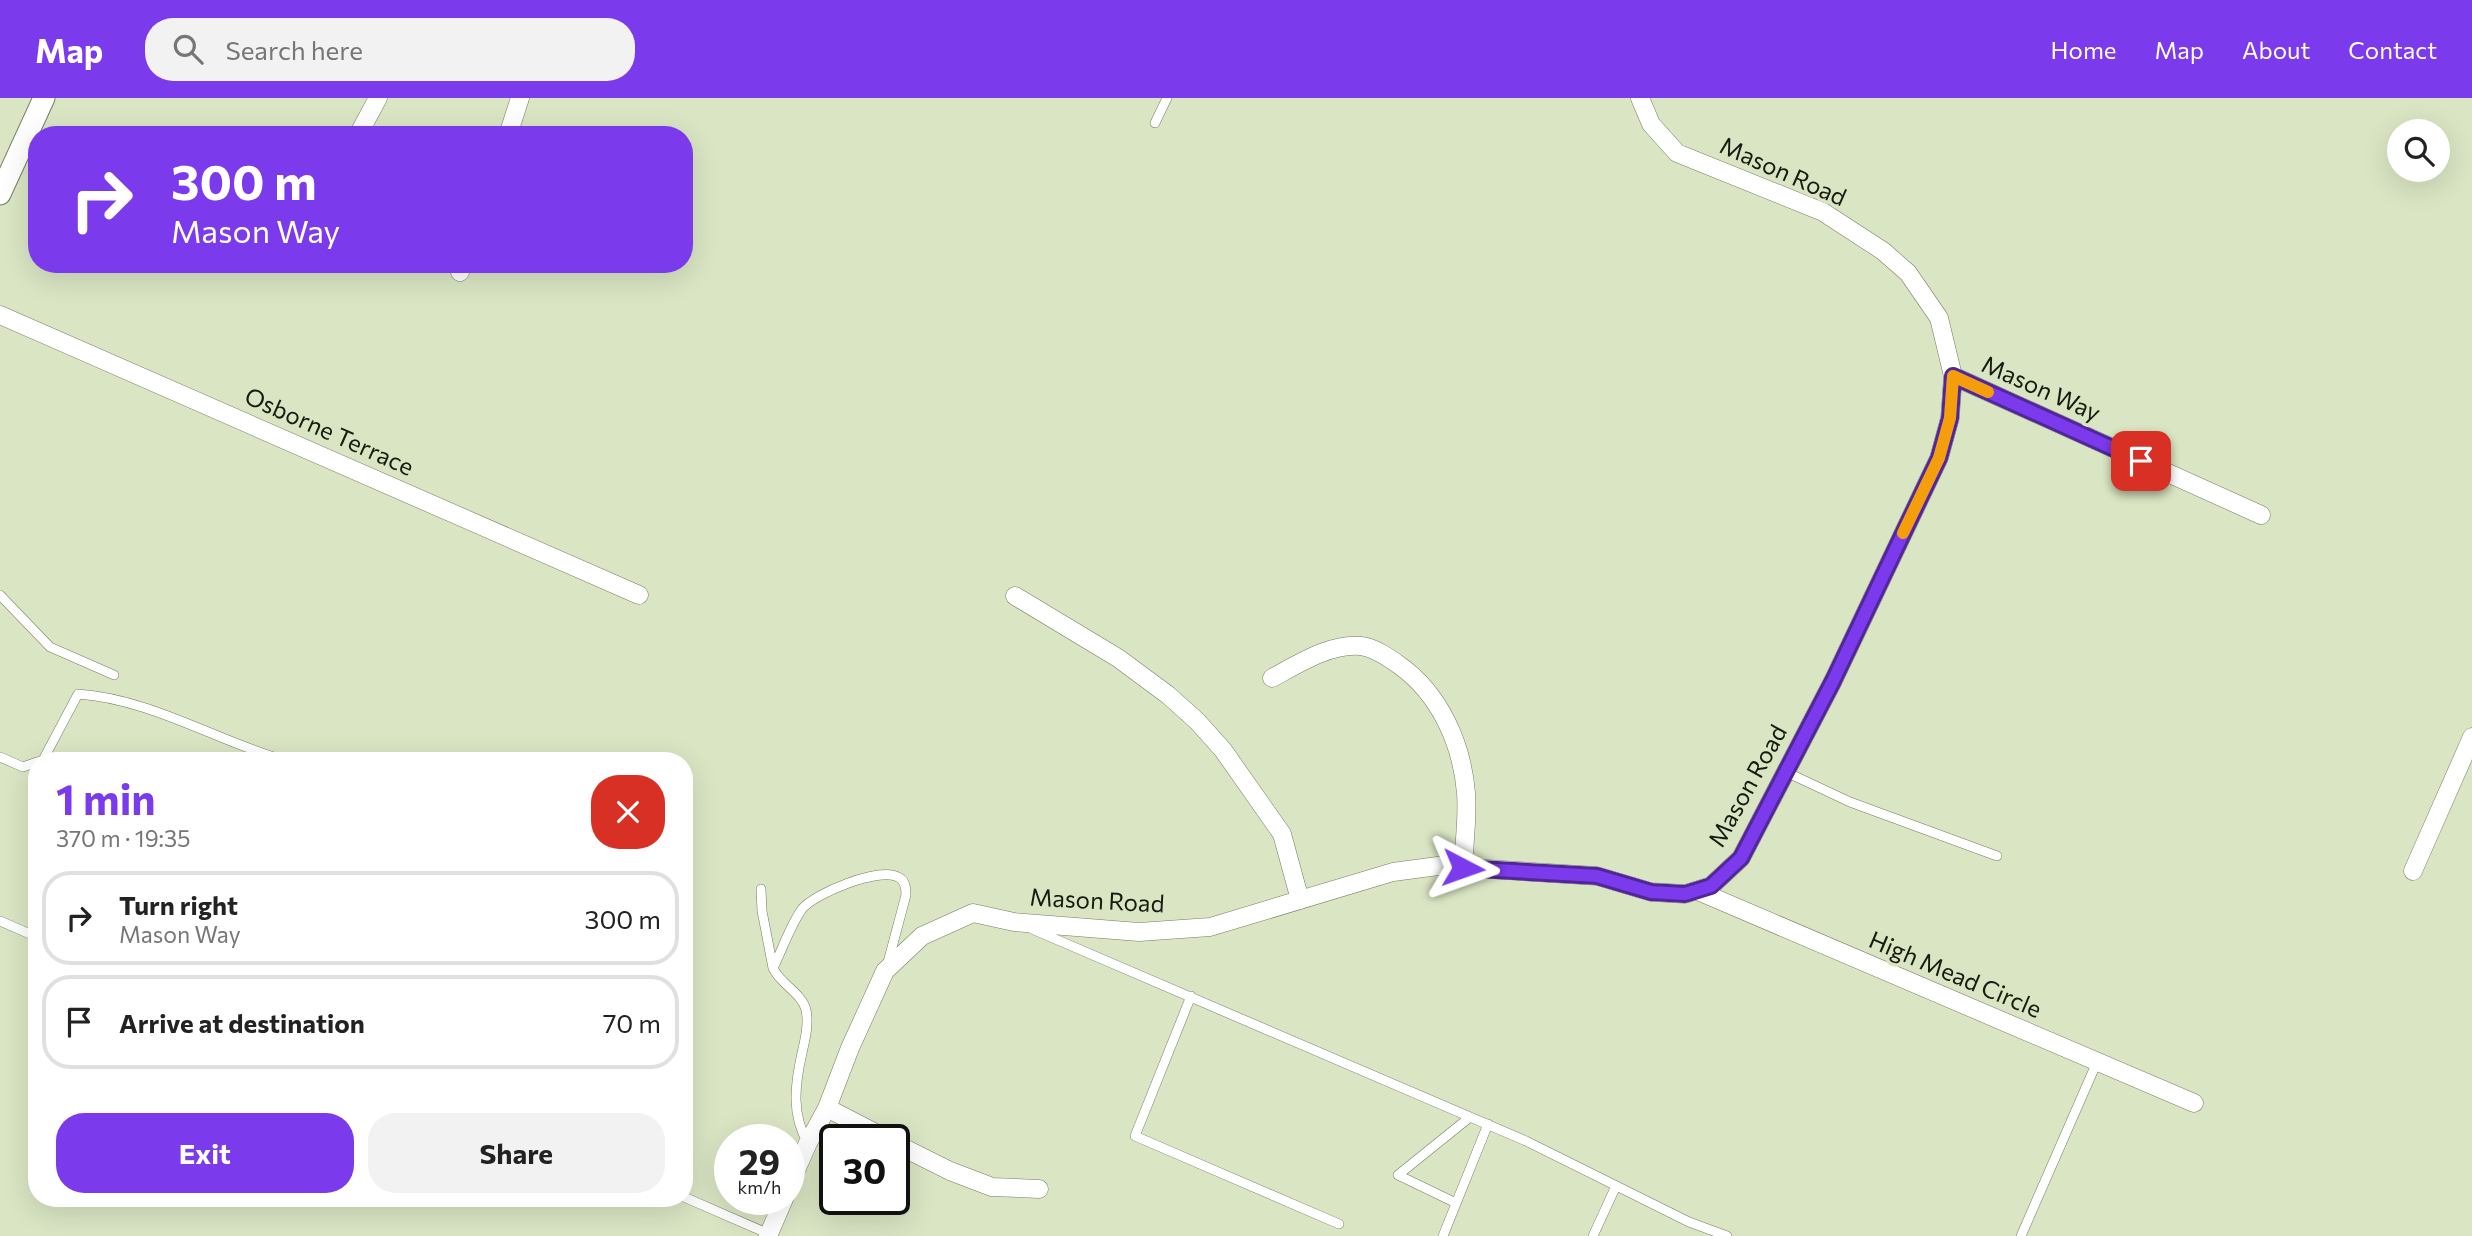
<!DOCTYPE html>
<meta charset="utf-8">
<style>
body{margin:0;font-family:Commissioner,sans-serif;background:#f2f2f2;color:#222;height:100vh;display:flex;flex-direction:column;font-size:26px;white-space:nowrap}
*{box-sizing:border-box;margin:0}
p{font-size:23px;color:#767676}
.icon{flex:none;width:38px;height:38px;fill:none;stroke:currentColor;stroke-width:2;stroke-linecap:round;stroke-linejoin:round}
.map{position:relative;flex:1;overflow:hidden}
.drawer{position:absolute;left:28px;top:654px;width:665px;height:455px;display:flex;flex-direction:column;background:#fff;border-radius:28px;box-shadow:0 7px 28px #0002}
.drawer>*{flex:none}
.top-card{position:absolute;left:28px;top:28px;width:665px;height:147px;border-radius:28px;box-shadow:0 7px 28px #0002;background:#7c3aed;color:#fff;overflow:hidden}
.controls{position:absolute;left:2387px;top:21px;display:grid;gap:14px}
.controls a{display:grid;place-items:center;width:63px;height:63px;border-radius:50%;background:#fff;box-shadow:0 7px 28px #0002;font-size:35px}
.speed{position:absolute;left:714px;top:1026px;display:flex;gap:14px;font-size:35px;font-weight:700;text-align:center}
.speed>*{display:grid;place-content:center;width:91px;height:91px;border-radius:50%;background:#fff;box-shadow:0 7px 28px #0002;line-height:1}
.speed small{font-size:18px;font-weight:400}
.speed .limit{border:4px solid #111;border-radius:10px;background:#fff;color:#111}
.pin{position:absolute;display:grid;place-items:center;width:60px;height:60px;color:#fff;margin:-30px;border-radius:14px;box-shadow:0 4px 10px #0006}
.me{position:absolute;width:77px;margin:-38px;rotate:94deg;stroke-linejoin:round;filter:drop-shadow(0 0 5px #0008)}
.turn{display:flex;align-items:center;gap:24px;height:147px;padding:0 28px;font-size:32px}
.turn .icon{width:91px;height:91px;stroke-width:2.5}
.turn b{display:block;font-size:49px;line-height:60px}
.round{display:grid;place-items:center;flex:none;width:74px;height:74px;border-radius:28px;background:#f2f2f2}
.overview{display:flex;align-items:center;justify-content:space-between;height:119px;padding:0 28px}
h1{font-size:42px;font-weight:700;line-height:52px;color:#7c3aed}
.action{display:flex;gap:14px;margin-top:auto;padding:14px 28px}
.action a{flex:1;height:80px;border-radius:28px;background:#7c3aed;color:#fff;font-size:28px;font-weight:700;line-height:80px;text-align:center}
.action a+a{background:#f2f2f2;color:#222}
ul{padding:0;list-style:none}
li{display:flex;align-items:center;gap:21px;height:94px;margin:0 14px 10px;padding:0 14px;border:4px solid #e0e0e0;border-radius:28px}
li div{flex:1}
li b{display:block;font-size:26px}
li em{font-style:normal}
header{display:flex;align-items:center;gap:42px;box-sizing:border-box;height:98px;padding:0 35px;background:#7c3aed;color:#fff}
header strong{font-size:33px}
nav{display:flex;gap:38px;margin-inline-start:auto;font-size:24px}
.search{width:490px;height:63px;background:#f2f2f2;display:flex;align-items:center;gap:18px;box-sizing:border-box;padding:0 24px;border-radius:28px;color:#767676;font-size:26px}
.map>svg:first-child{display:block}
</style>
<header>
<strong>Map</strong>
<div class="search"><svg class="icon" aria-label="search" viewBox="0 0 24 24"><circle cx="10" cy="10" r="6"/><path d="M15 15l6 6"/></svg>Search here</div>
<nav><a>Home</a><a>Map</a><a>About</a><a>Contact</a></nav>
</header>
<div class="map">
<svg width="2472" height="1138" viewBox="0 0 2472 1138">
<rect width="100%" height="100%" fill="#d9e5c3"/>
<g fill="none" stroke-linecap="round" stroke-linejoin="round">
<defs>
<path id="service" d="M1155,25L1167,0
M0,497L50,549L114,577
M0,659L23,669L37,664
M40,663L43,662L78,596C151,601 217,643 286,663
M1786,674L1850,704L1997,758
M761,791L762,813L773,870C780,886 802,895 806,912C809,926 805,942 802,955C795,986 791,1017 808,1045
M0,823L37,839
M1032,831L1526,1043L1689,1124L1727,1138
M773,870C782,852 791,826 802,811C815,795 879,769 898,779C905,782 906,789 906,797L887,868
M1191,898L1135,1038L1339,1126
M684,1099L769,1136
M1456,1105L1398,1077L1470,1019
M1443,1138L1488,1026
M1593,1138L1616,1088
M2021,1138L2097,964"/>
<path id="minor" d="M358,37L378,0
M508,37L520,0
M460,174L463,166
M0,217L639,497
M1953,278L2261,417
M1015,498L1118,560L1168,597L1197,623L1223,652L1282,736L1300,802
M1272,580C1298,566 1330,545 1361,548C1375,550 1388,559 1399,567C1440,596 1462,646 1466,695C1468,719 1464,746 1463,770
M2413,773L2472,639
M1698,793L2194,1005
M827,1010L887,1041
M894,1045L950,1073L992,1089L1039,1091
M789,1088L808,1045L827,1010L850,950L885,873L922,838L973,815L1014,824L1139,834L1210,829L1393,774L1438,768L1597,778L1651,794L1685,796L1711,788L1741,760L1833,583L1939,360L1950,320L1953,278L1939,220L1908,175L1883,153L1823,114L1677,55L1651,26L1640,0
M768,1138L784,1101"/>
<path id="tertiary" d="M0,96L44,0"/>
</defs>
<use href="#service" stroke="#747e5f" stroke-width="10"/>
<use href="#minor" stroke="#747e5f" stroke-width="19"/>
<use href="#tertiary" stroke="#747e5f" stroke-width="23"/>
<use href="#service" stroke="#fff" stroke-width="9"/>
<use href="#minor" stroke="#fff" stroke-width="18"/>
<use href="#tertiary" stroke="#fff" stroke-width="21"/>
</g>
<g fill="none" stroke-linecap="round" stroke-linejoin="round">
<defs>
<path id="route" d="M1463,770L1597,778L1651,794L1685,796L1711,788L1741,760L1833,583L1939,360L1950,320L1953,278L2141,363"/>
</defs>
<use href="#route" stroke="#51269a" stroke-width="18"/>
<use href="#route" stroke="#7c3aed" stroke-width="12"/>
<path stroke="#f59e0b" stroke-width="12" d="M1903,435L1939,360L1950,320L1953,278L1988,294"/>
</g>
<g text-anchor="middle" stroke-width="7" stroke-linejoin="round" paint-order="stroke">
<g font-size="24" fill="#171b0f" stroke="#d9e5c3">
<text transform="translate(1783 74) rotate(24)" y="8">Mason Road</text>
<text transform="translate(2041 291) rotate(24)" y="8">Mason Way</text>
<text transform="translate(329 334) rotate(24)" y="8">Osborne Terrace</text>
<text transform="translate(1748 688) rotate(-61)" y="8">Mason Road</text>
<text transform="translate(1097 803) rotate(3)" y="8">Mason Road</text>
<text transform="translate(1955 877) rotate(23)" y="8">High Mead Circle</text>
</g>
</g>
</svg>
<div class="controls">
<a><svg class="icon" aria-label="search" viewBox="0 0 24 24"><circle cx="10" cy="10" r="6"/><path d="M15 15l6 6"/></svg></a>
</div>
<div class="speed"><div>29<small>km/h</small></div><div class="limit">30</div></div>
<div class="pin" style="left:2141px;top:363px;background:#d93025"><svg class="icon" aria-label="arrive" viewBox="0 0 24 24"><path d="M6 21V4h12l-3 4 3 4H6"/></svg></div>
<svg class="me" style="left:1463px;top:770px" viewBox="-20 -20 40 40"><path d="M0-17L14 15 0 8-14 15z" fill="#7c3aed" stroke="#fff" stroke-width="4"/></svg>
<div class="top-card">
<div class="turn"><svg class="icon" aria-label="right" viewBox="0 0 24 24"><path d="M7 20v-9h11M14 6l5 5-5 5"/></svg><div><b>300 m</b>Mason Way</div></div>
</div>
<section class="drawer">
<div class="overview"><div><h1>1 min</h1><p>370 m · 19:35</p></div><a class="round" style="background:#d93025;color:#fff"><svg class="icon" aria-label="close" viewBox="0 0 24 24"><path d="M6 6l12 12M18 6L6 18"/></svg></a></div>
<ul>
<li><svg class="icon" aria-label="right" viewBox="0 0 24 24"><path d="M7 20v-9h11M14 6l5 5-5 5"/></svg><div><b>Turn right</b><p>Mason Way</p></div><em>300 m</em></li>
<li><svg class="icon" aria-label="arrive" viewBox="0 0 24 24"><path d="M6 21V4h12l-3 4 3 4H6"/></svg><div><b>Arrive at destination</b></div><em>70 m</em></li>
</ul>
<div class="action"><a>Exit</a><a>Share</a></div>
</section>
</div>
